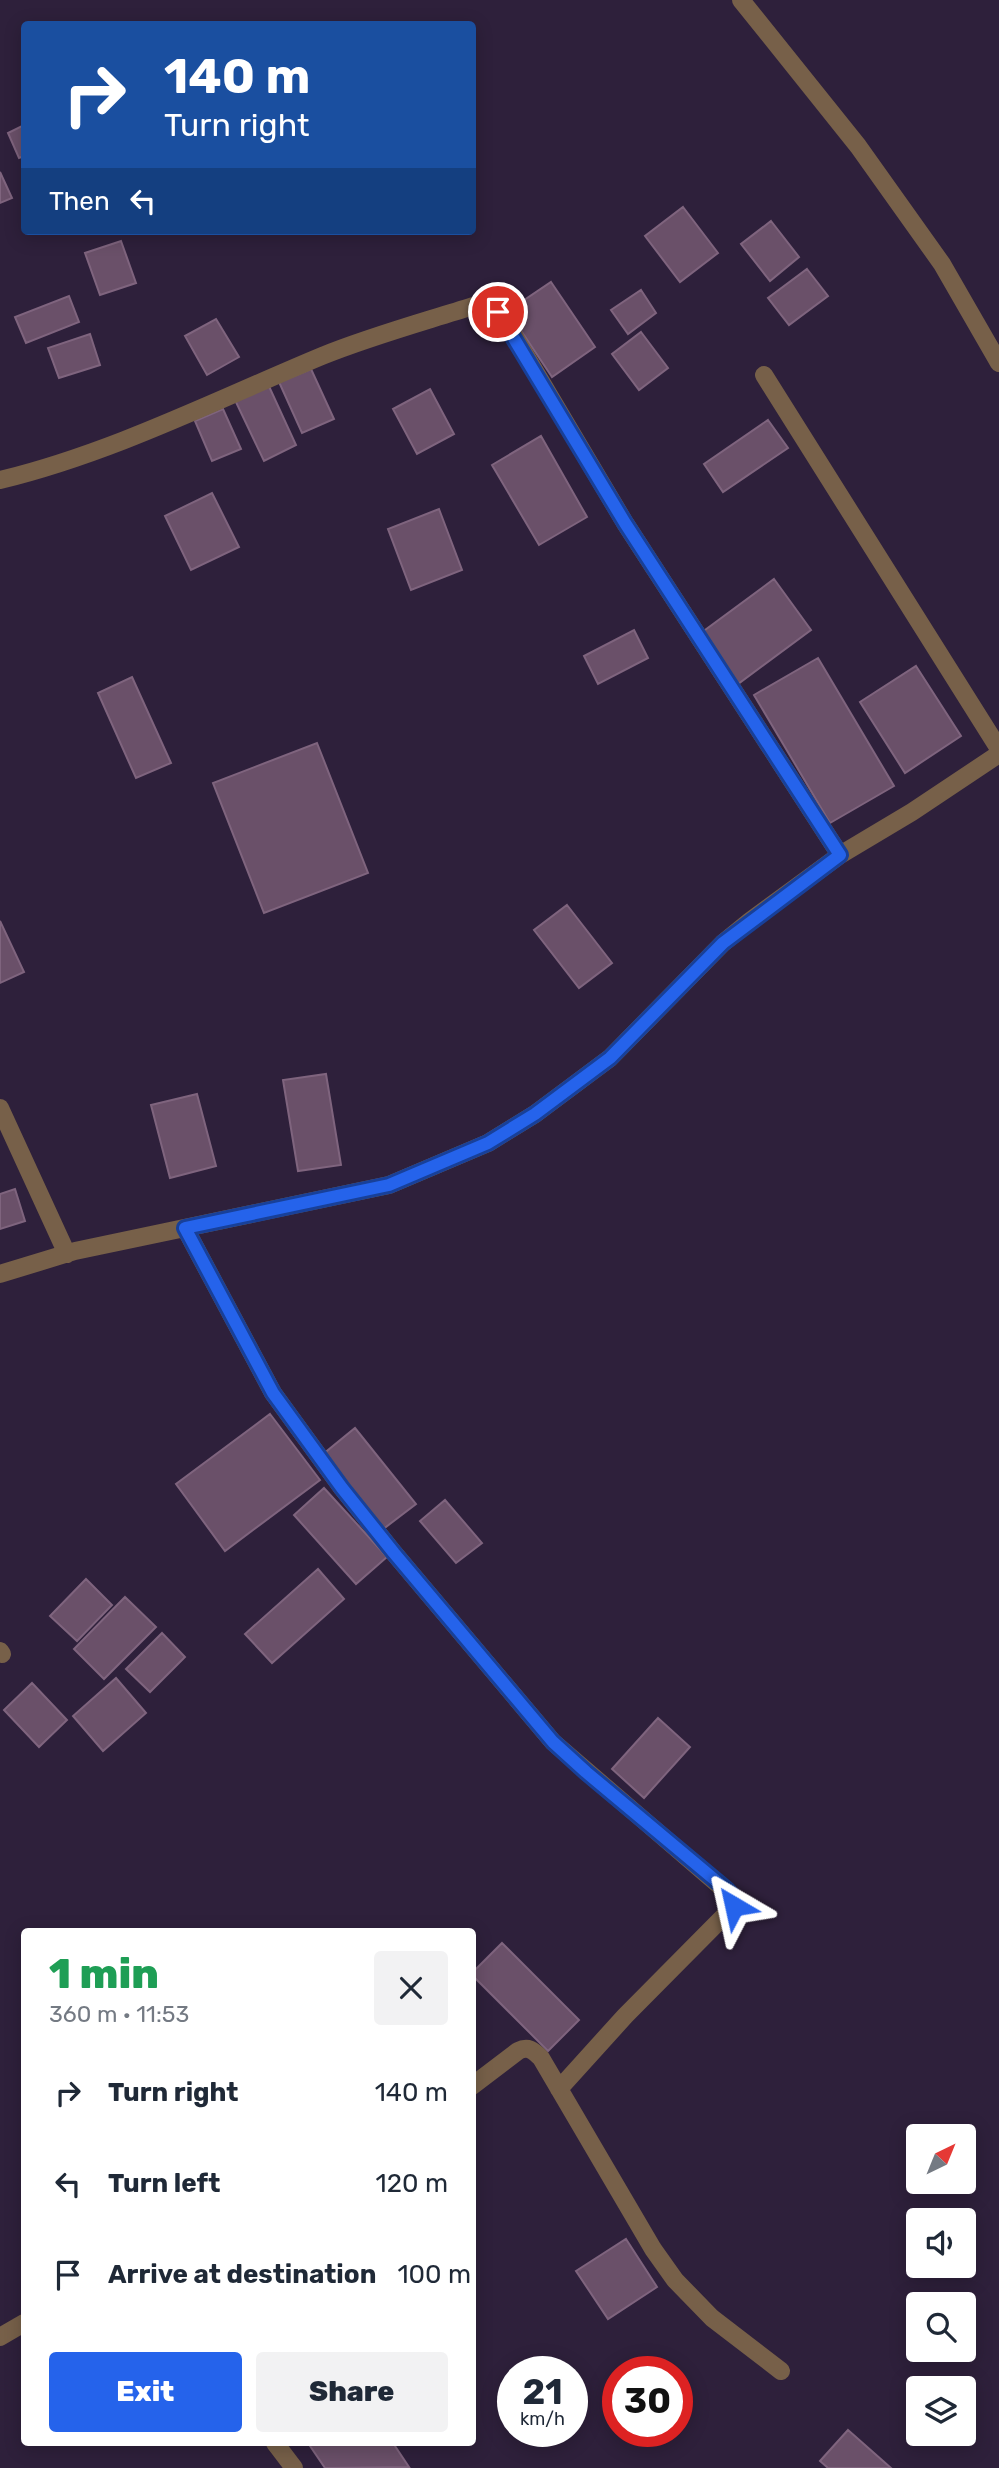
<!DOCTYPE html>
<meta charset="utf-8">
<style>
body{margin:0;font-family:Rubik,sans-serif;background:#f2f2f3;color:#1f2937;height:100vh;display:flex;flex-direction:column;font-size:26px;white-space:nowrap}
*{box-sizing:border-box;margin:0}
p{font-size:23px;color:#747a83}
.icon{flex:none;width:38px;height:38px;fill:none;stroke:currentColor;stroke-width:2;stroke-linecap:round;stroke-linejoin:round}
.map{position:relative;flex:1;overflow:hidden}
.panel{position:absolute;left:21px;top:1928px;width:455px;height:518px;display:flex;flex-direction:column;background:#fff;border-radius:7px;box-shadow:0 4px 18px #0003}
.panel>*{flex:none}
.banner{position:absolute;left:21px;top:21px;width:455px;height:214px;border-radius:7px;box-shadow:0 4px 18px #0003;background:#1a4fa0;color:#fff;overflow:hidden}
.needle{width:46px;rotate:43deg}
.fabs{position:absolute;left:906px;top:2124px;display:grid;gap:14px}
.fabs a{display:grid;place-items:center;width:70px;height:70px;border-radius:7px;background:#fff;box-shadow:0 4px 18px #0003;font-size:35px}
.speed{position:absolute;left:497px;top:2356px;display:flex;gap:14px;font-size:35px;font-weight:700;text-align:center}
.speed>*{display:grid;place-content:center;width:91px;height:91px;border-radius:50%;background:#fff;box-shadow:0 4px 18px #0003;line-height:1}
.speed small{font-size:18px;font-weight:400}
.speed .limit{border:10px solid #d22;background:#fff;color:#111}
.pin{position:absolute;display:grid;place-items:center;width:60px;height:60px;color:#fff;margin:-30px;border:4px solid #fff;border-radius:50%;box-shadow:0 2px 7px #0007}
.me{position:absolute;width:77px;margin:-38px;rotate:324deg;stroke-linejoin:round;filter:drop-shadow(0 0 5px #0008)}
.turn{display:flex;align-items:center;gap:24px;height:147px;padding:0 28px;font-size:32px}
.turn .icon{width:91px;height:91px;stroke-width:2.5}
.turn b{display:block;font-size:49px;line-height:60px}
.then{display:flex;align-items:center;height:66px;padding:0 28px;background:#0003;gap:14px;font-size:26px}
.round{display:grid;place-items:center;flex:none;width:74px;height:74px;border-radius:7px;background:#f2f2f3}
.headline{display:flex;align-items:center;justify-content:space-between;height:119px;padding:0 28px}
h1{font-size:42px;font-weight:800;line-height:52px;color:#1e9e55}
.action{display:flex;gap:14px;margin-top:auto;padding:14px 28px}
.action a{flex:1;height:80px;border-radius:7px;background:#2563eb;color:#fff;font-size:28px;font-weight:800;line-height:80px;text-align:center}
.action a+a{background:#f2f2f3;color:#1f2937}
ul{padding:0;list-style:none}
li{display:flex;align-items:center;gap:21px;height:91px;padding:0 28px}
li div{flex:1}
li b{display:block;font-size:26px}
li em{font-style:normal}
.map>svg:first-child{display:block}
</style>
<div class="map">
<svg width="999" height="2468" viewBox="0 0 999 2468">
<rect width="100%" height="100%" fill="#2e203b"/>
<path fill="#6a5069" stroke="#7f647e" stroke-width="2" d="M24,125V156L19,158L8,133Z
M0,172L12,198L0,203Z
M683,207L718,253L680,282L645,236Z
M771,221L799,257L770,281L741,244Z
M121,241L136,283L100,295L85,253Z
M807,269L828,296L789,325L768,298Z
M551,282L595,347L552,377L508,311Z
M641,290L656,313L628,334L611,310Z
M69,296L79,322L26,343L15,317Z
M216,319L239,357L207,375L185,336Z
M641,332L668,368L639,390L612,354Z
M90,334L100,365L59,378L48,348Z
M311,369L334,419L302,433L279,382Z
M267,382L296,445L264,461L234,398Z
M430,389L454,434L417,454L393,409Z
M223,409L241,449L212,461L195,421Z
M768,420L788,448L723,492L704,464Z
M541,436L587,517L539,545L492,465Z
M212,493L239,547L191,570L165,516Z
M439,509L462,570L411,590L388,529Z
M774,579L811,630L738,684L701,633Z
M634,630L648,658L598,684L584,656Z
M818,658L894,786L830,823L754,695Z
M916,666L961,736L905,773L860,702Z
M132,677L171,763L136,778L98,693Z
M317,743L368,873L264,913L213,783Z
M567,905L612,963L579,988L534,930Z
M0,921L24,972L0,983Z
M326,1074L341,1165L298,1171L283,1080Z
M197,1094L216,1166L170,1178L151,1105Z
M15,1189L25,1221L0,1229V1194Z
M270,1414L320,1480L225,1551L176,1484Z
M355,1428L416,1504L382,1530L322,1455Z
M324,1488L387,1557L356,1584L294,1515Z
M445,1500L482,1543L456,1563L420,1521Z
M318,1569L344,1599L272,1663L245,1634Z
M86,1579L112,1605L77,1641L50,1616Z
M125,1597L156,1627L104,1679L74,1649Z
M162,1633L185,1657L150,1692L126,1669Z
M116,1678L146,1713L103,1751L73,1716Z
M32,1683L67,1720L39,1747L4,1710Z
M658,1718L690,1747L644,1798L612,1769Z
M502,1943L579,2020L548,2051L472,1975V1973Z
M626,2239L657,2287L608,2319L576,2271Z
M848,2430L891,2468H828L820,2461Z
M308,2443H393L409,2467L325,2468Z"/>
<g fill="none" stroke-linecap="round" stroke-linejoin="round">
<path stroke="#776049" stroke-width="18" d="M741,0L858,146L942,264L999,363
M764,375L999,749
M0,480C112,453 216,400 322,356C371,336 423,322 473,306L489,305L507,324L625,523L840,855
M0,1108L67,1254
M185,1228L273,1393L342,1488L394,1553L553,1742L734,1898V1906L625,2016L559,2089
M0,1274L75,1251L389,1185L488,1143L535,1114L610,1058L723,943L750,921L840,855L912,812L999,754
M0,1651L2,1654
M472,2086L518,2051C528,2046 533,2050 541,2058L653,2249L675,2280L712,2318L781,2371
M0,2337L24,2323
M275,2443L294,2468"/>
</g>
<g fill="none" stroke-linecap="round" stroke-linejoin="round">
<defs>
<path id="route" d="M498,312L625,523L840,855L723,943L610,1058L535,1114L488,1143L389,1185L185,1228L273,1393L342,1488L394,1553L553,1742L586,1772L727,1890L734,1898V1906"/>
</defs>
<use href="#route" stroke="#184099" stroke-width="18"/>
<use href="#route" stroke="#2563eb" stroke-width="12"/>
</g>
</svg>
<div class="fabs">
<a><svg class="needle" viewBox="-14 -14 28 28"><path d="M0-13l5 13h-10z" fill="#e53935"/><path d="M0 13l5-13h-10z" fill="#747a83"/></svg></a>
<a><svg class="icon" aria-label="sound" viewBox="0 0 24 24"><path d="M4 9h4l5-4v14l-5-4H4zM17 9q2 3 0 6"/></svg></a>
<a><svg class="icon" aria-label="search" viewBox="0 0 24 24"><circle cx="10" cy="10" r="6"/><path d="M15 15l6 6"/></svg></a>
<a><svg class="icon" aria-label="layers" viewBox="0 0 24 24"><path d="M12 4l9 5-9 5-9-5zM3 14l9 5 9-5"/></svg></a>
</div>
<div class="speed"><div>21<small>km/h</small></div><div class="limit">30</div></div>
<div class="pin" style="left:498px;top:312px;background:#d93025"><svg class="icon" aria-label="arrive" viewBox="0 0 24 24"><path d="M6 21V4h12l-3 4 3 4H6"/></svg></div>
<svg class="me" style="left:734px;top:1906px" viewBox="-20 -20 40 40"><path d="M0-17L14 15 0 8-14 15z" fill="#2563eb" stroke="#fff" stroke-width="4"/></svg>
<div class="banner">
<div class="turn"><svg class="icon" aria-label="right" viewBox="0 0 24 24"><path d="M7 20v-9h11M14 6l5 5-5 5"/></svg><div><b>140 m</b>Turn right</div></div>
<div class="then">Then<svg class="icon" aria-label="left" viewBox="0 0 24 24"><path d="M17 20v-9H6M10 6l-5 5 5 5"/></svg></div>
</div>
<section class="panel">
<div class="headline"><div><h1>1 min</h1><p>360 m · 11:53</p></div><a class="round"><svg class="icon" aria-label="close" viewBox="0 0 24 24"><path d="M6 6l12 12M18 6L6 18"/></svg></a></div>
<ul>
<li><svg class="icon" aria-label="right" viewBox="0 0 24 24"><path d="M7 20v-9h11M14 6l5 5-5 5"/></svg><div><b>Turn right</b></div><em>140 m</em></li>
<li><svg class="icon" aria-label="left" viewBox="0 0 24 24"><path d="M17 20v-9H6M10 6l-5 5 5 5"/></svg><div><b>Turn left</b></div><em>120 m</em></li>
<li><svg class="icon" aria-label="arrive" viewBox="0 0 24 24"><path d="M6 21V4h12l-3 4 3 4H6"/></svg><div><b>Arrive at destination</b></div><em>100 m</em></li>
</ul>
<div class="action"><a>Exit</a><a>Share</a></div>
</section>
</div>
